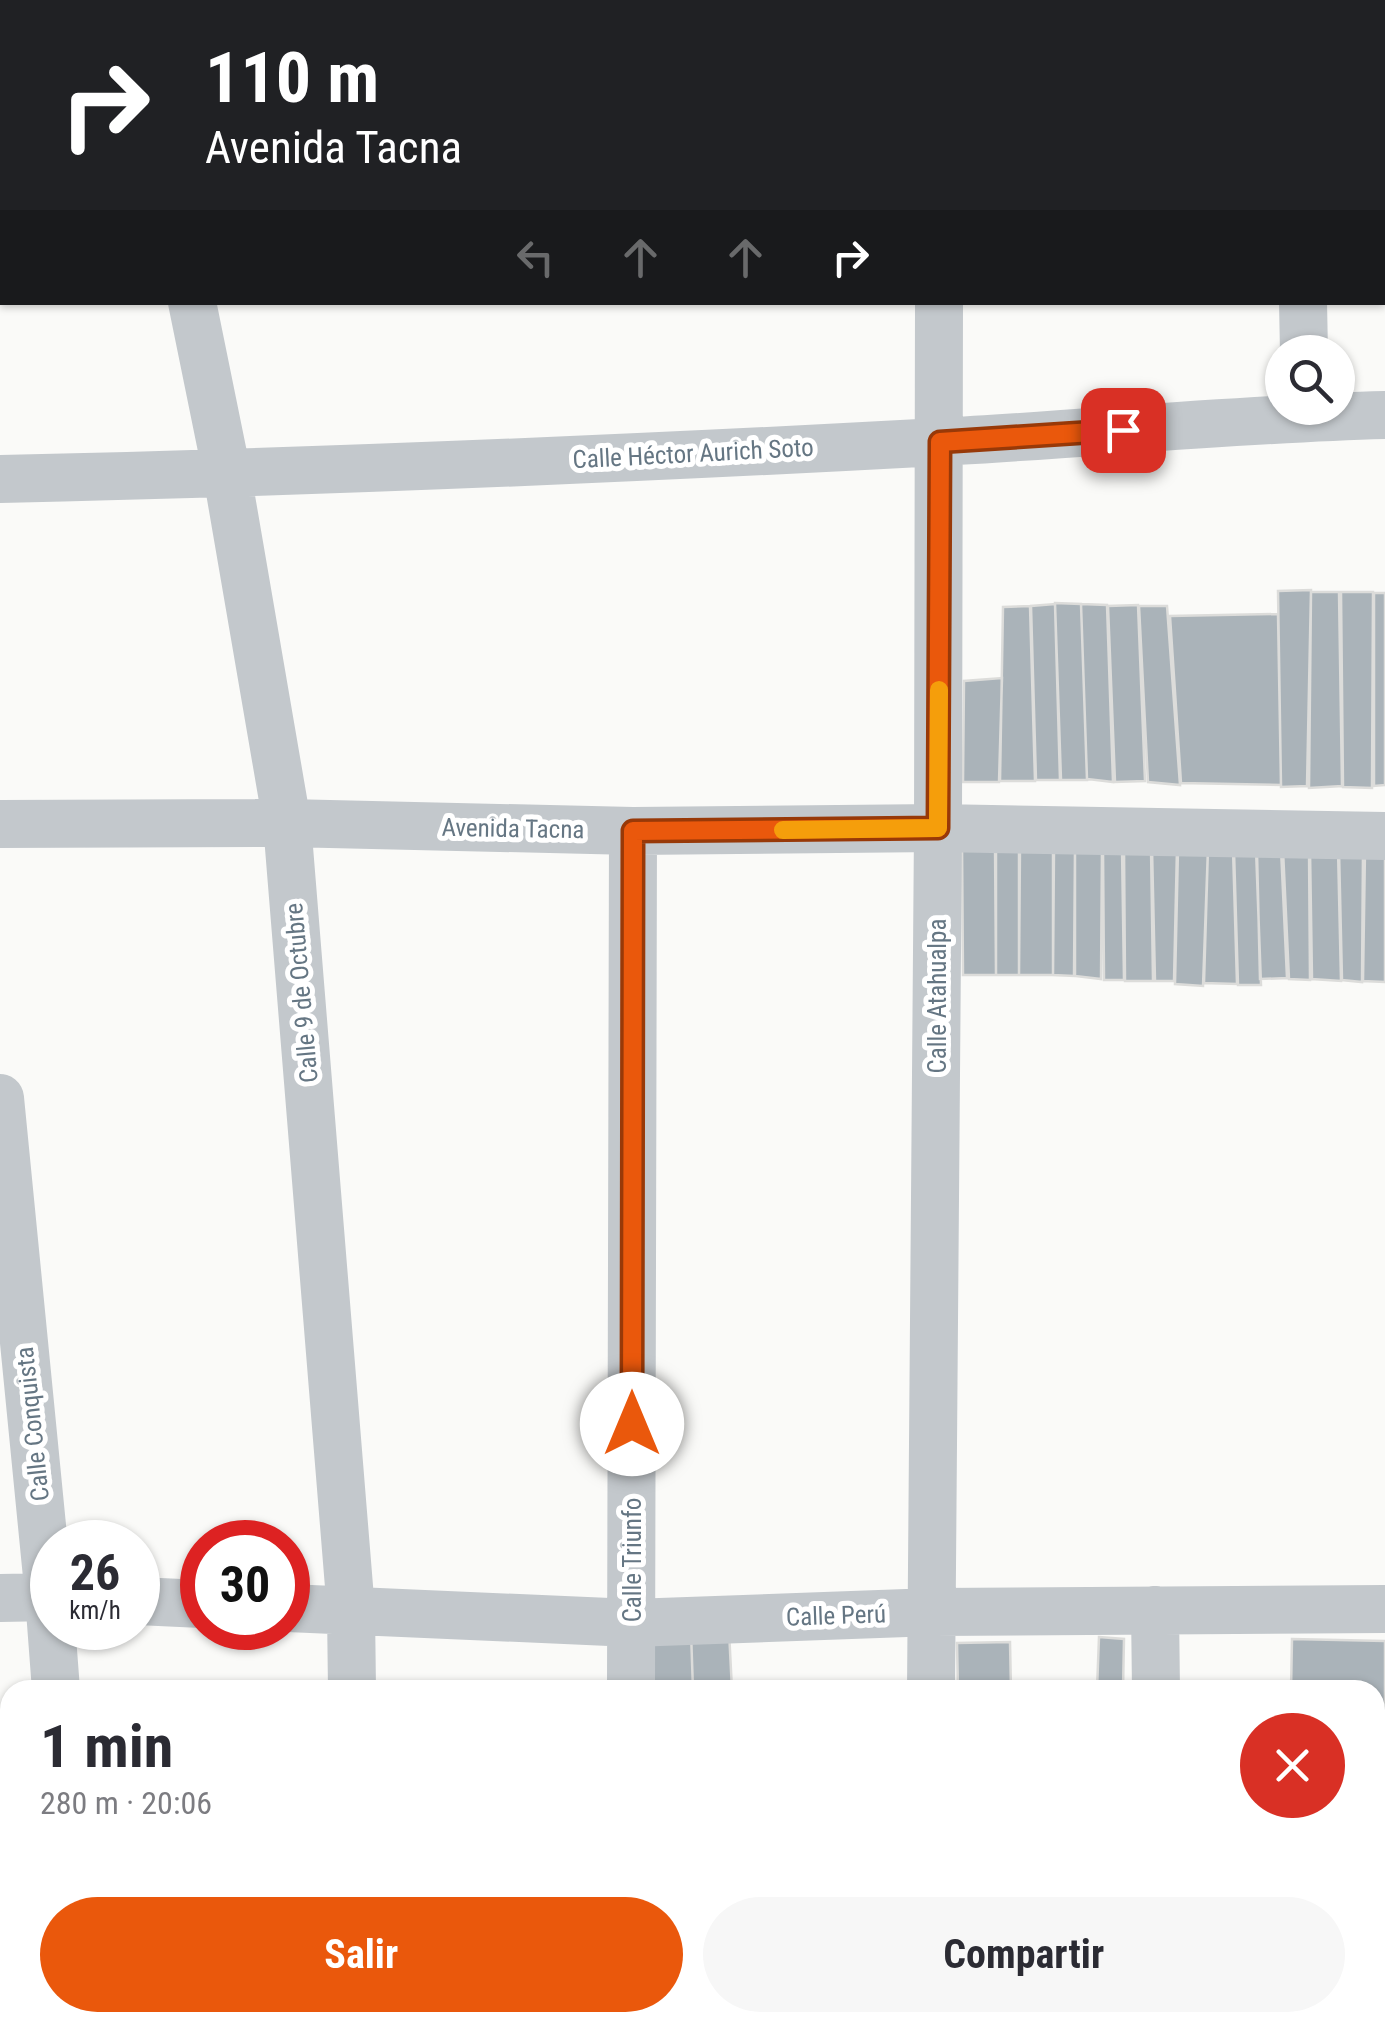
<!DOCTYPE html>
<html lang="es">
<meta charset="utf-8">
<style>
body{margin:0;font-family:"Roboto Condensed",sans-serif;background:#f7f7f7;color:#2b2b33;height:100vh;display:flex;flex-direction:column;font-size:38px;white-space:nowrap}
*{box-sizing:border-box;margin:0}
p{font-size:32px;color:#7c7c81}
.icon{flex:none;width:55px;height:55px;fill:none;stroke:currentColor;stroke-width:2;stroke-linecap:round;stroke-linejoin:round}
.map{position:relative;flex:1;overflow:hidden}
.sheet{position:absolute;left:0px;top:1680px;width:1385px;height:352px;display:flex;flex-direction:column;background:#fff;border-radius:30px 30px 0 0;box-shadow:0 2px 8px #0004}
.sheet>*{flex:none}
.banner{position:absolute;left:0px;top:0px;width:1385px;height:305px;box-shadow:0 2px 8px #0004;background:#202124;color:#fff;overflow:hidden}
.tools{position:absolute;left:1265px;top:335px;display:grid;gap:20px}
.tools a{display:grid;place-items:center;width:90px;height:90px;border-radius:50%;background:#fff;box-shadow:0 2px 8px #0004;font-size:50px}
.speed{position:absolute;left:30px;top:1520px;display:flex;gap:20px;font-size:50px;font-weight:700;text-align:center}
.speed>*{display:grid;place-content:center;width:130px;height:130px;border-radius:50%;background:#fff;box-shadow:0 2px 8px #0004;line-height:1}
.speed small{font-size:25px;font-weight:400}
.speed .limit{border:15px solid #d22;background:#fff;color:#111}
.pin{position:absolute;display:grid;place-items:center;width:85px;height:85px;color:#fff;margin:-42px;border-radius:20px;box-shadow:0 5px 15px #0006}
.me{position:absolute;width:110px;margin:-55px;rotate:0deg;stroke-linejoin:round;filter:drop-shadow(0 0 8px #0008)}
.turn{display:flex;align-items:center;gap:35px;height:210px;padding:0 40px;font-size:45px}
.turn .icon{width:130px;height:130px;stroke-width:2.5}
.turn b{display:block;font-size:70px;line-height:85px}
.lanes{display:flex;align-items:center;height:95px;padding:0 40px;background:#0003;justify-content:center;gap:50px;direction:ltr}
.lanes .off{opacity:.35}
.round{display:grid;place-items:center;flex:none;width:105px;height:105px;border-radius:52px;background:#f7f7f7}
.summary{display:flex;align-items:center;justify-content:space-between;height:170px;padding:0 40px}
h1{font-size:60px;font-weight:700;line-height:75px}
.cta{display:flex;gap:20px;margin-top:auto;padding:20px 40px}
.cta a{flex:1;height:115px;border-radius:60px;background:#ea580c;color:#fff;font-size:40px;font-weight:700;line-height:115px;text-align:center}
.cta a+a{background:#f7f7f7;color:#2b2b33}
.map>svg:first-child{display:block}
</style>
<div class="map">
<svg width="1385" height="2031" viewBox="0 0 1385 2031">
<rect width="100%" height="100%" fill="#fafaf8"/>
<path fill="#aab3b9" stroke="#dcdcda" stroke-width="2.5" d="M1311,590L1307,786L1281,787L1278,591Z
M1311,592H1339L1342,786L1309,788Z
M1341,592H1373L1372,788L1343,787Z
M1374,593H1385V785L1374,786Z
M1055,603L1081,604L1087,780H1061Z
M1055,604L1060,780H1036L1031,606Z
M1081,604L1107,605L1113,782L1087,779Z
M1138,605L1145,781L1115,782L1108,606Z
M1030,606L1035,781H1000L1003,607Z
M1139,606H1167L1180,785L1148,782Z
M1278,614L1281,785L1181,783L1170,616Z
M1002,678L999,782H963L964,681Z
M962,844H995L996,975H963Z
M996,845H1019V975H996Z
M1020,845H1053V975H1019Z
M1102,847L1101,979L1075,976V849Z
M1151,847L1153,981H1125L1124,848Z
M1054,848H1075L1074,976L1053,975Z
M1122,848L1124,980H1104L1103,849Z
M1152,848H1177L1174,981H1155Z
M1208,848L1203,986L1175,984L1178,849Z
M1208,848L1233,849L1237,984L1204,983Z
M1309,848L1310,980L1289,979L1283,850Z
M1256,849L1261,985H1238L1234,851Z
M1281,849L1287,978L1260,979L1257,852Z
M1338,849L1341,981L1312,979L1310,850Z
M1339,850L1363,851L1362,982L1342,980Z
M1365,850L1385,852V982L1363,981Z
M729,1631L732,1690H693L691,1632Z
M691,1632L693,1690H647L645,1633Z
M1099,1637L1124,1639L1123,1690H1097Z
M1292,1639L1385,1641V1709H1375V1690H1291Z
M1010,1642L1011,1690H958L957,1643Z
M1375,1734H1385V1768H1375Z
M1375,1771H1385V1800L1375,1799Z
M1375,1950L1385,1951V1988H1375Z
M1375,1989L1385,1990V2025L1355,2022H1375Z
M1183,2022H1285L1283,2031H1183Z"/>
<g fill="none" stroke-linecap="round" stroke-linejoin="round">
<defs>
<path id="major" d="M157,2L161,0
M0,137L2,135"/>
</defs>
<use href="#major" stroke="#b5babe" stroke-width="59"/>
<path stroke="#c3c8cc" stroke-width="48" d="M935,0V2
M1297,0L1298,2
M429,2L443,0
M192,302L227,474L287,823L351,1611L352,1690
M1303,302L1304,352
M0,479C313,472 626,459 939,442C1088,434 1236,419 1385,415
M0,824L287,823L633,831L938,828L1385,836
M0,1098L49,1597L56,1690
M0,1598L52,1597
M138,1601L202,1604
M288,1608L632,1623L934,1612L1385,1609
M1155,1610L1156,1690
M631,1690L633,831
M931,1690L938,828L939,302
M79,2022L80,2031
M357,2022V2031
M1158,2022V2031
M624,2031V2022
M922,2031V2022"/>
<use href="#major" stroke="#fff" stroke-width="55"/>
</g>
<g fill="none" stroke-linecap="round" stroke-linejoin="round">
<defs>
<path id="route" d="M632,1424L633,831L938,828L940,442L1123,430"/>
</defs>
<use href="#route" stroke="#983908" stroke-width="25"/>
<use href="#route" stroke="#ea580c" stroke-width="18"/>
<path stroke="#f59e0b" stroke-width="18" d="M783,830L938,828L939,690"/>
</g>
<g text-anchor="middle" stroke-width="10" stroke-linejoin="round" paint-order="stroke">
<g font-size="25" fill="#657683" stroke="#fff">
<text transform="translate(693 453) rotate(-3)" y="9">Calle Héctor Aurich Soto</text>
<text transform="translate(513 828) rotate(1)" y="9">Avenida Tacna</text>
<text transform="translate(301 993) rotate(-95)" y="9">Calle 9 de Octubre</text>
<text transform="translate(937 996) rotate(-90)" y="9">Calle Atahualpa</text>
<text transform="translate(32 1424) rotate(-96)" y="9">Calle Conquista</text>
<text transform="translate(632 1560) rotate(-90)" y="9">Calle Triunfo</text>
<text transform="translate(836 1615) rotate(-2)" y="9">Calle Perú</text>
</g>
</g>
</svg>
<div class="tools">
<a><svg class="icon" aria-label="search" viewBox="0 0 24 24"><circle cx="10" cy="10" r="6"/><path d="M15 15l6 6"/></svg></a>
</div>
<div class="speed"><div>26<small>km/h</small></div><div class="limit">30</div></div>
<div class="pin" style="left:1123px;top:430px;background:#d93025"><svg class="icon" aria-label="arrive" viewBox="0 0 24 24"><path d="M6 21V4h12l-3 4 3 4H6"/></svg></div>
<svg class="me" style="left:632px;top:1424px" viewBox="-20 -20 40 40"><circle r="19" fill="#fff"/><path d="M0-13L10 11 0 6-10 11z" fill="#ea580c"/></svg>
<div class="banner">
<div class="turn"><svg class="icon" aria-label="right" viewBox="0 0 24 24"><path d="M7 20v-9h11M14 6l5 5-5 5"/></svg><div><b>110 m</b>Avenida Tacna</div></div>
<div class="lanes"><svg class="icon off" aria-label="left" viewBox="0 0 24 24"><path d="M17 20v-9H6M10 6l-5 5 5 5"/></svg><svg class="icon off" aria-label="ahead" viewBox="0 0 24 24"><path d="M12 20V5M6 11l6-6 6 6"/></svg><svg class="icon off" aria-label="ahead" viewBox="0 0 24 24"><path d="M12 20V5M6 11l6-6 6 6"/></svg><svg class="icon" aria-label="right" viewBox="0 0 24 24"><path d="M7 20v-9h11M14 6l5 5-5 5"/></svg></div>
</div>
<section class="sheet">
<div class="summary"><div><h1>1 min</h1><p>280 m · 20:06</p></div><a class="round" style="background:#d93025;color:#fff"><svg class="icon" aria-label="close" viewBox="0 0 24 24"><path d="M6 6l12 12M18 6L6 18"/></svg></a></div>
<div class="cta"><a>Salir</a><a>Compartir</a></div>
</section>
</div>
